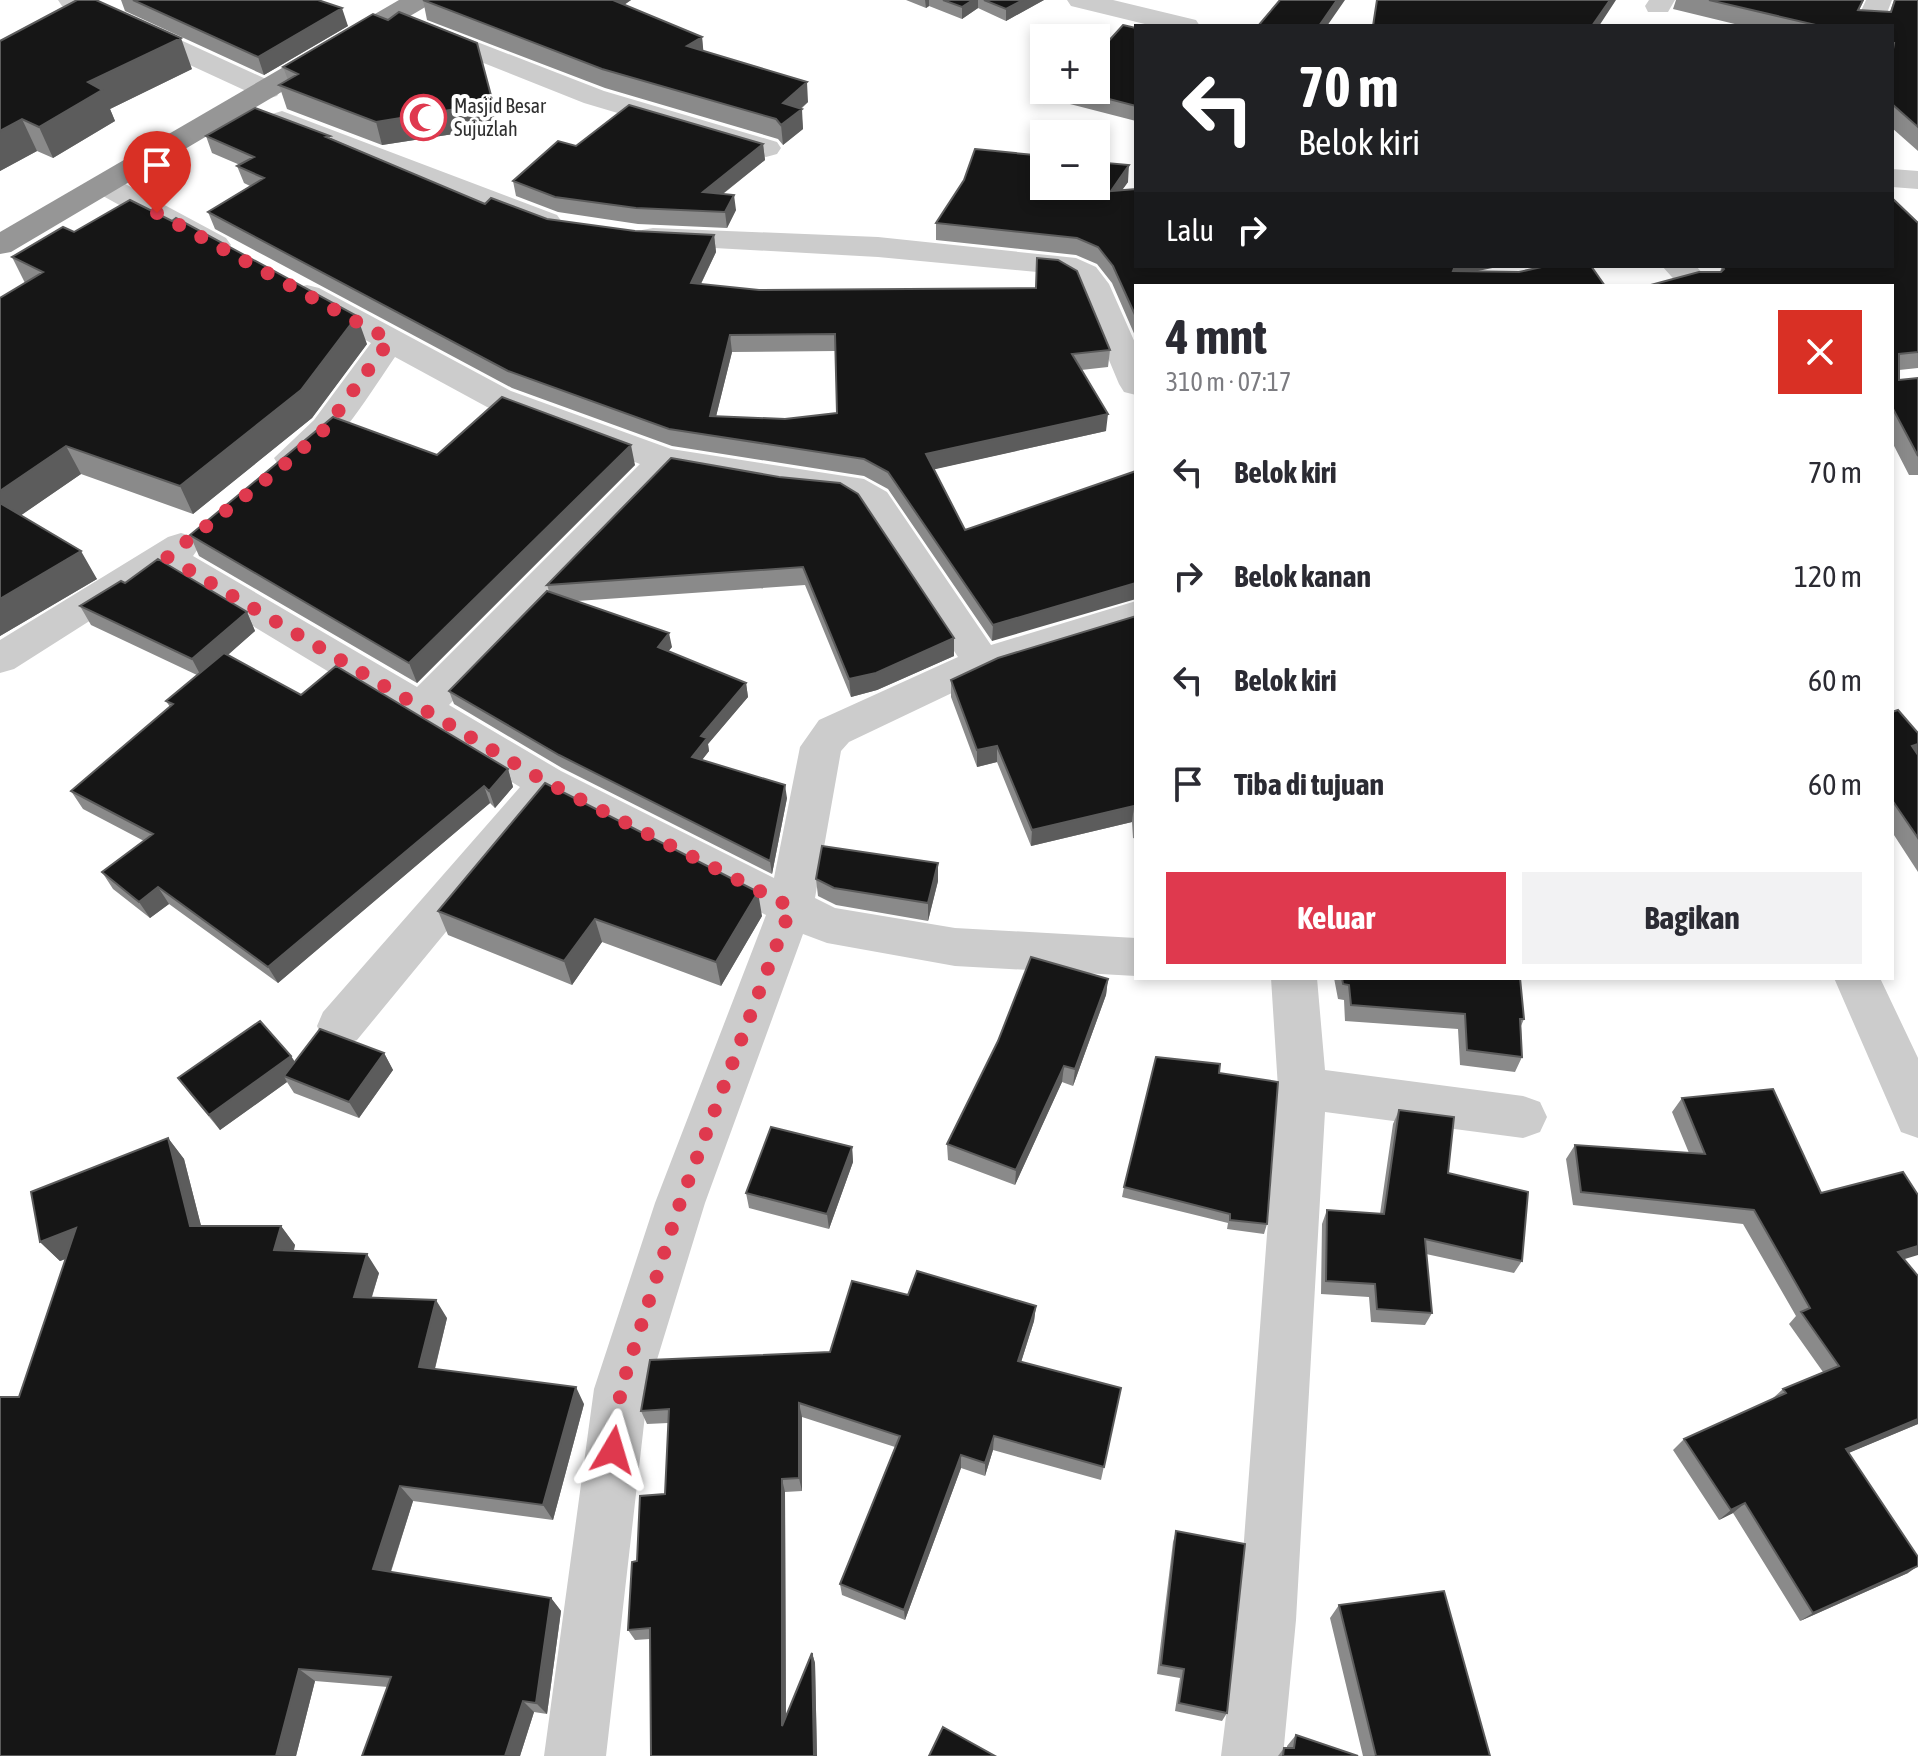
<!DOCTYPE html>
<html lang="id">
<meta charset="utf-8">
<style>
body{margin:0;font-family:"Asap Condensed",sans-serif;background:#f2f2f3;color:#2b2b33;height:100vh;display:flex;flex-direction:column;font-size:30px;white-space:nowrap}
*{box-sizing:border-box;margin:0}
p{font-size:26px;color:#7c7c81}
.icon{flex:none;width:44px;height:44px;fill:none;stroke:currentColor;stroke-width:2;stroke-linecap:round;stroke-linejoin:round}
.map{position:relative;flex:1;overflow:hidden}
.panel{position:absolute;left:1134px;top:284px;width:760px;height:696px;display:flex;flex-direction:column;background:#fff;border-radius:0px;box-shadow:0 4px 12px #0003}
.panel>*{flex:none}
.guide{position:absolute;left:1134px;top:24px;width:760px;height:244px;border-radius:0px;box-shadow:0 4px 12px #0003;background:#202124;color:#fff;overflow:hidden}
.tools{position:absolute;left:1030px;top:24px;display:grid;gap:16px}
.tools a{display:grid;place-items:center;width:80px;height:80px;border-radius:0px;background:#fff;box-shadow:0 4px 12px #0003;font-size:40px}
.pin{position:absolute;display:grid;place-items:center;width:68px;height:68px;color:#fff;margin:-82px -34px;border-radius:50% 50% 50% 0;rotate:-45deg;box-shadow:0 0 8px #0007}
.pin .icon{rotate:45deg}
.me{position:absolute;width:88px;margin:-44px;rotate:7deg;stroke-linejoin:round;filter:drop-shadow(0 0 6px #0008)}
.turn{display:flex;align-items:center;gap:28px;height:168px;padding:0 32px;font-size:36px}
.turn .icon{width:104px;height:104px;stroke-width:2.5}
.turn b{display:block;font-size:56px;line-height:68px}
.then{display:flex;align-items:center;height:76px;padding:0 32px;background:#0003;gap:16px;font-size:30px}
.round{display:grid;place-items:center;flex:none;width:84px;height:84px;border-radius:0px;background:#f2f2f3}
.summary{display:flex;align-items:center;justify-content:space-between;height:136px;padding:0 32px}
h1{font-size:48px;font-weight:700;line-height:60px}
.primary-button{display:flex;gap:16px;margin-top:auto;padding:16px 32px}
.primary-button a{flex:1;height:92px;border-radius:0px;background:#df394e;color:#fff;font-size:32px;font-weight:700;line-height:92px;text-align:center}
.primary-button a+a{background:#f2f2f3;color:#2b2b33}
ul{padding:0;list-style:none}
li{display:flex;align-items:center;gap:24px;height:104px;padding:0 32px}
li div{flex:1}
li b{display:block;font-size:30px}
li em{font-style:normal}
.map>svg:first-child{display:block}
</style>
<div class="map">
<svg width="1918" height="1756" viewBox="0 0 1918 1756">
<rect width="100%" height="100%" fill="#fff"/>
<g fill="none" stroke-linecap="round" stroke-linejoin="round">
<path fill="#ccc" fill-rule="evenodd" d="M58,0H93L277,84L281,90L277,96L267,99L257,96L62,6Z
M1067,0H1113L1196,20L1200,26H1153L1071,6Z
M1649,0H1675L1668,12H1648L1645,6Z
M1866,0H1892L1882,26H1854Z
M423,21L604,91L777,142L781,148L777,154L766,157L584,103L413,35L409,29L413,23Z
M282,111L557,215L562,222L557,229L546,231L535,229L272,126L267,120L272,114Z
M1892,169L1918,171V189L1892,187Z
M105,176L116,179L226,238L231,245L226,252L215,254L204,252L94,191L90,185L94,179Z
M653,228L878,237L1076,258L1096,267L1109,284L1136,345V395L1124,392L1119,384L1078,286L1058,274L878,257L642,244L637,237L642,230Z
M1662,266H1696L1714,286H1680Z
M307,285L319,288L511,391L671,449L864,479L887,492L991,645L1136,601V629L996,672L849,742L841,751L815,898L835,908L955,928L1136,938V976L955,966L827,943L803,934L705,1203L648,1389L606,1756H544L594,1389L655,1203L766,915L551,804L357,1040L340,1046L323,1040L317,1026L323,1012L520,787L165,573L14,669L0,673V640L168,537L181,533L194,537L200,546L193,556L417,687L640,464L487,407L395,357C374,387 336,451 304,467C295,471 288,469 279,466L274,458L314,420L371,343L295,302L291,295L295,288ZM673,473L781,492L842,498L861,510L958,657L819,720L800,747L774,878L561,771L449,705Z
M1271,978H1317L1325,1070L1523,1096L1540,1102L1547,1117L1540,1132L1523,1138L1325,1112L1296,1620L1283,1756H1221L1238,1620L1278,1088Z
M1834,978H1880L1918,1058V1138L1901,1132Z"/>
<path fill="#969696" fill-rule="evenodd" d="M399,0H431L427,6L11,252L0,254V232Z"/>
</g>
<path fill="#8a8a8a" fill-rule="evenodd" d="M121,0H319L348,26L264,75L125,11Z
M423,0H631L624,5L702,37L703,51L808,102L801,109L803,129L783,145L778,139L605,88L427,20Z
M906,0H1044L1006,21L978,8L962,19L929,6L926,8Z
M1676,0H1864L1859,10L1890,12L1894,0H1918V151L1892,128V26H1743L1673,9Z
M1136,28V121L1066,103L1067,90H1096Z
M0,41L192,69L110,109L115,121L53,158L37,151L0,171Z
M283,67L499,127L382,145L287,109L279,85L288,80Z
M206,136H330V138L485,204L547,219L635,231L714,235L716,252L701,284L1110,350L1108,367L1081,370L1106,431L934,469L965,530L1136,471L992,641L888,489L864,476L672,446L512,388L215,229L208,212L250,186L244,183L237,166L240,165L212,153ZM835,351L837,413L785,419L716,416L732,352Z
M763,144L765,160L723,194L736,210L727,228L638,224L558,212L516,196L513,181L576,146Z
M964,180L1128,182L1122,190L1477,271L1605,286H1136V338L1112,283L1097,264L1076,255L936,240V223Z
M1918,223V368L1899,370V380L1918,378V475H1909L1892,442V286L1720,272L1722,266Z
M74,232L367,344L312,418L193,514L81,474L21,515L97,579L0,636L25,283L12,257Z
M437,455L635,465L417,683L199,556L190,535Z
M671,458L954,638V656L877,690L851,697L805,585L577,601L672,647L668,651L746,683L748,697L708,744L709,751L702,760L787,798L772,874L562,768L454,704L449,691L549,591L547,585Z
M125,583L247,612L255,631L227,655L301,695L508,769L513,787L495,808L490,803L278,983L169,904L150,918L113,889L102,872L144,841L83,809L71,791L170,707L166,701L197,675L91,625L80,606Z
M1136,616V839L1133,838L1132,822L1031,846L997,762L977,767L951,697V680Z
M1892,712L1918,733V872L1892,832Z
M938,863V881L928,921L836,905L818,896L816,879Z
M438,911L762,916L721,986L602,942L572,985L448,935Z
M1334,978H1520L1524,1019L1521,1026L1522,1057L1515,1072L1460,1065L1458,1029L1345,1021L1344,1000L1338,999Z
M1108,979L1106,995L1073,1086L1062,1082L1015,1185L948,1160L947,1144Z
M384,1053L393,1070L359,1118L294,1093L287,1082L220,1130L190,1094L178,1078L291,1056L295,1062Z
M1219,1073L1267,1224L1264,1234L1227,1229L1228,1223L1122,1197L1124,1187Z
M1682,1098L1821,1193L1904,1259L1918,1276V1424L1848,1453L1908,1573L1800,1621L1733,1513L1719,1520L1673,1450L1684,1439L1772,1399L1783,1389L1823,1372L1789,1324L1796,1316L1743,1224L1573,1205L1566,1159L1575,1145L1689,1153L1672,1112Z
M1399,1110L1448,1173L1522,1261L1514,1273L1426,1254L1432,1313L1425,1325L1371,1322L1369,1297L1321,1294L1322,1224L1327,1210L1380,1214L1393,1124Z
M168,1138L184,1159L201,1226H281L295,1245L294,1250L379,1273L372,1297L447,1318L435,1369L584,1404L553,1520L413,1501L391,1572L551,1598L561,1611L547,1714L534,1712L520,1756H362L388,1687L315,1681L296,1756L19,1397L66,1259L60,1261L40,1242Z
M852,1147L853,1162L829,1229L749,1208L746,1193Z
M908,1295L1036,1306L1034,1321L1021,1362L1121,1388L1101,1480L993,1450L985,1476L961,1468L905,1620L842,1595L840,1584L895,1447L802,1417V1491L785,1492L786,1718L812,1653L815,1663L817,1756H651L650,1639L635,1640L628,1630L637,1561L665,1494L668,1423L647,1424L641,1411L830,1352Z
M1176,1531L1227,1713L1222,1721L1175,1711L1180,1678L1157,1674L1173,1542Z
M1339,1605L1490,1756H1363L1330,1618Z
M1296,1735L1358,1756H1278L1284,1748H1287V1746Z"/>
<path fill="#5c5c5c" d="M606,0H631L608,16Z
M925,0H929V6L926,8Z
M973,0H978V8L962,19V7Z
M1023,0H1044L1006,21V9Z
M1337,0H1345L1327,26H1319Z
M1610,0H1616L1599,26H1592Z
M342,8L348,26L264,75L258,57Z
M702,37L704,57L687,46Z
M181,38L192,69L110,109L115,121L53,158L39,127L88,82Z
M807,82L808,102L788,119L802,109L803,129L783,145L781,125L783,103Z
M493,103L499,127L382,145L376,122Z
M22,119L37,151L0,171V131Z
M763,144L765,160L706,207L703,192Z
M1129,165L1128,182L1109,208L1111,191Z
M734,195L736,210L727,228L725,212Z
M714,235L716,252L693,300L691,283Z
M1455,266H1502L1454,276L1453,271Z
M357,316L367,344L312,418L193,514L180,486Z
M730,335L732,352L712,433L710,416Z
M1108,414L1106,431L927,471L926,454Z
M631,445L635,465L417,683L409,663Z
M66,446L81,474L7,525L0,514V491Z
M81,551L97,579L0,636V599Z
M1136,583V599L992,641L993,625Z
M247,612L255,631L202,678L192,659Z
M669,633L672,647L661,660L658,647Z
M954,638V656L877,690L851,697L849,679Z
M746,683L748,697L708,744L709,751L694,770L692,757L701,736Z
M1918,744V754L1912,746Z
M997,746V762L977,767V750Z
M508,769L513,787L495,808L489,791Z
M785,785L787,798L772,874L770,861Z
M484,786L490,803L278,983L268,967Z
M1134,806L1132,822L1031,846L1032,830Z
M938,863V881L928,921V903Z
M158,887L169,904L150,918L139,902Z
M758,892L762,916L721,986L716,962Z
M595,919L602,942L572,985L564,961Z
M1108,979L1106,995L1073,1086L1075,1069Z
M384,1053L393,1070L359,1118L349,1102Z
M291,1056L301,1072L284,1076L287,1082L220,1130L209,1115Z
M1064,1066L1062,1082L1015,1185L1016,1170Z
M168,1138L184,1159L206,1245L190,1226Z
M852,1147L853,1162L829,1229L827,1214Z
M281,1226L295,1245L289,1269L274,1250Z
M76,1228L95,1247L60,1261L40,1242Z
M1918,1246V1255L1885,1265L1898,1252Z
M367,1254L379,1273L366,1315L354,1297Z
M436,1300L447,1318L431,1384L419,1367Z
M1036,1306L1034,1321L1017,1375L1018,1361Z
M576,1387L584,1404L553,1520L543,1505Z
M799,1403L802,1417V1491L799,1478Z
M1918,1419V1424L1832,1460L1846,1449Z
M994,1436L993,1450L985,1476V1463Z
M961,1455V1468L905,1620L904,1610Z
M782,1479L785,1492L786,1735L782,1726Z
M400,1486L413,1501L387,1583L373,1569Z
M1745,1503L1733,1513L1719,1520L1731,1510Z
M1918,1566L1908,1573L1800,1621L1813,1613Z
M551,1598L561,1611L547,1714L536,1703Z
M812,1653L815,1663L817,1756H814Z
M299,1669L315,1681L296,1756H276Z
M523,1701L534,1712L520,1756H505Z"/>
<path fill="#161616" stroke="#5c5c5c" stroke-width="2" fill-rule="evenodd" d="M77,0H96L181,38L88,82L102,90L39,127L22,119L0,131V41Z
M133,0H318L342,8L258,57Z
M423,0H613L702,37L687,46L807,82L783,103L802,109L781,125L776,119L602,69Z
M943,0H973L962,7Z
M984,0H1023L1006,9Z
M1280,0H1337L1319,26H1258Z
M1377,0H1610L1592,26H1373Z
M1709,0H1863L1858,10L1891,12L1895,0H1918V127L1892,104V55L1894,43H1892V26H1820Z
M399,12L477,43L493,103L376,122L279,85L298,74L283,67L373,14L388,20Z
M1123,25L1136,28V106L1074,90H1096V55Z
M629,105L763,144L703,192L734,195L725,212L636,208L555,197L513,181L558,141L576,146Z
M255,108L330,136L326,137L485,204L491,198L547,219L635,231L714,235L691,283L759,290L1036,288L1037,258L1058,260L1077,271L1110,350L1072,354L1108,414L926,454L965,530L1136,471V583L993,625L888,472L864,459L669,429L508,371L208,212L264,178L237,166L254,157L206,136ZM835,334L837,413L785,419L710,416L730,335Z
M975,149L1044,156V186H1096V162L1129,165L1111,191L1136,189V266H1455L1453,271L1519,272L1546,266H1591L1605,286H1136V317L1113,266L1098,247L1077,238L936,223L964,180Z
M1892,198L1918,223V352L1899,354V380L1918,378V456L1892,407V286H1647L1699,272H1721L1724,269L1722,266H1892Z
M130,200L172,221L176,218L357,316L301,390L180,486L66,446L0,491V298L43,272L12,257L63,227L74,232Z
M502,397L631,445L409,663L190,535L333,417L437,455Z
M671,458L779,477L840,483L858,494L954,638L876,673L849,679L803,567L547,585Z
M0,503L81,551L0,599Z
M158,559L247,612L192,659L80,606L121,581L125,583Z
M547,591L669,633L658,647L746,683L701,736L707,738L692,757L785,785L770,861L559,755L449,691Z
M1136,616V822L1134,806L1032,830L997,746L977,750L951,680L998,658Z
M224,653L301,695L336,666L508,769L489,791L484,786L268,967L158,887L139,902L102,872L153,834L71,791L173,704L166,701Z
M1898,710L1918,733V744L1912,746L1918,755V838L1892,800V712Z
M545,783L758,892L716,962L595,919L564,961L438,911Z
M822,846L938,863L928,903L834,888L816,879Z
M1031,957L1108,979L1075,1069L1064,1066L1016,1170L947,1144L998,1041Z
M1342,978H1520L1524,1019H1520L1522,1057L1467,1050L1465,1014L1351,1005L1349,985L1343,984Z
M260,1021L291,1056L209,1115L178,1078Z
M320,1029L384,1053L349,1102L284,1076Z
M1156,1057L1220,1064L1219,1073L1278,1082L1267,1224L1230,1220V1214L1124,1187Z
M1773,1089L1821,1193L1903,1172L1918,1195V1246L1898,1252L1918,1276V1419L1846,1449L1918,1557V1566L1813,1613L1745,1503L1731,1510L1684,1439L1786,1393L1783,1389L1839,1366L1801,1312L1810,1308L1754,1210L1581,1192L1575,1145L1705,1154L1682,1098Z
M1399,1110L1454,1117L1448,1173L1528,1192L1522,1261L1425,1239L1432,1313L1377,1309L1375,1284L1326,1281L1327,1210L1384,1214Z
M771,1127L852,1147L827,1214L746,1193Z
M168,1138L190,1226H281L274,1250L367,1254L354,1297L436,1300L419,1367L576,1387L543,1505L400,1486L373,1569L551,1598L536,1703L523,1701L505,1756H362L391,1677L299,1669L276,1756H0V1397H19L76,1228L40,1242L31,1192Z
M917,1271L1036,1306L1018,1361L1121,1388L1104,1467L994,1436L985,1463L961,1455L904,1610L840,1584L900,1436L799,1403V1478L782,1479V1726L812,1653L814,1756H651L650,1628L628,1630L632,1562L637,1561L640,1496L665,1494L669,1409L641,1411L650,1360L830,1352L852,1281L908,1295Z
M1176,1531L1245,1544L1227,1713L1179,1703L1184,1669L1161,1665Z
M1444,1591L1490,1756H1376L1339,1605Z
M943,1727L995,1756H929Z
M1296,1735L1358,1756H1283L1284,1748H1294Z"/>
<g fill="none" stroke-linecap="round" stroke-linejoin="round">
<path stroke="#df394e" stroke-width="14" stroke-dasharray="0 25.2" d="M157,213L390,340L326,428L278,470L167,557L546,782L791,907L680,1203L621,1389L613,1450"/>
</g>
<defs>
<symbol id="mosque-ring" viewBox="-11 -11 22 22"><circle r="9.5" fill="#fff" stroke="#df394e" stroke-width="1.5"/><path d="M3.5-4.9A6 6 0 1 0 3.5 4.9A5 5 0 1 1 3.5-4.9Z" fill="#df394e"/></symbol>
</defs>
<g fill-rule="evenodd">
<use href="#mosque-ring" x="398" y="92" width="51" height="51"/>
</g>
<g text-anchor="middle" stroke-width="8" stroke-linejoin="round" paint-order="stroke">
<g font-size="20" fill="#2f2f2f" stroke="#fff" text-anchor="start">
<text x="454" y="113">Masjid Besar<tspan x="454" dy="23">Sujuzlah</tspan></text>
</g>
</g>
</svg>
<div class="tools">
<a>+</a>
<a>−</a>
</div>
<div class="pin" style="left:157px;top:213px;background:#d93025"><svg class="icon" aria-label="arrive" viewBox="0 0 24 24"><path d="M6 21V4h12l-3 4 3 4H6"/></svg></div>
<svg class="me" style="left:613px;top:1450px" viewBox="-20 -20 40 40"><path d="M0-17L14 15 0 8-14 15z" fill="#df394e" stroke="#fff" stroke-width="4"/></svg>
<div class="guide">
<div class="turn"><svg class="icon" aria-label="left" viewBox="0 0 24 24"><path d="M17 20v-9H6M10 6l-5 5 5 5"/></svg><div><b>70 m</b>Belok kiri</div></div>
<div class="then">Lalu<svg class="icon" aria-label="right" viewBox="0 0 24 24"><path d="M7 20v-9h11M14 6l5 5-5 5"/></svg></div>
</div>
<section class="panel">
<div class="summary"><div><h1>4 mnt</h1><p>310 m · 07:17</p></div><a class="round" style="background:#d93025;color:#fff"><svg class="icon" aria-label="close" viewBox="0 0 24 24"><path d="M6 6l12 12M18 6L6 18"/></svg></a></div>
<ul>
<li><svg class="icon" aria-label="left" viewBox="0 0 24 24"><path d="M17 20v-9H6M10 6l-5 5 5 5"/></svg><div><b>Belok kiri</b></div><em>70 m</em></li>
<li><svg class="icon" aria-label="right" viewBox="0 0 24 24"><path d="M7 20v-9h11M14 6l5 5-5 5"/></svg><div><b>Belok kanan</b></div><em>120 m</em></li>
<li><svg class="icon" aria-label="left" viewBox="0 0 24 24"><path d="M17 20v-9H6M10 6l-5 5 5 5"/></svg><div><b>Belok kiri</b></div><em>60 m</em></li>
<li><svg class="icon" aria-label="arrive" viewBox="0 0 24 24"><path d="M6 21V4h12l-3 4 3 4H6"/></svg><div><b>Tiba di tujuan</b></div><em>60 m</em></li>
</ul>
<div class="primary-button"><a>Keluar</a><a>Bagikan</a></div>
</section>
</div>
